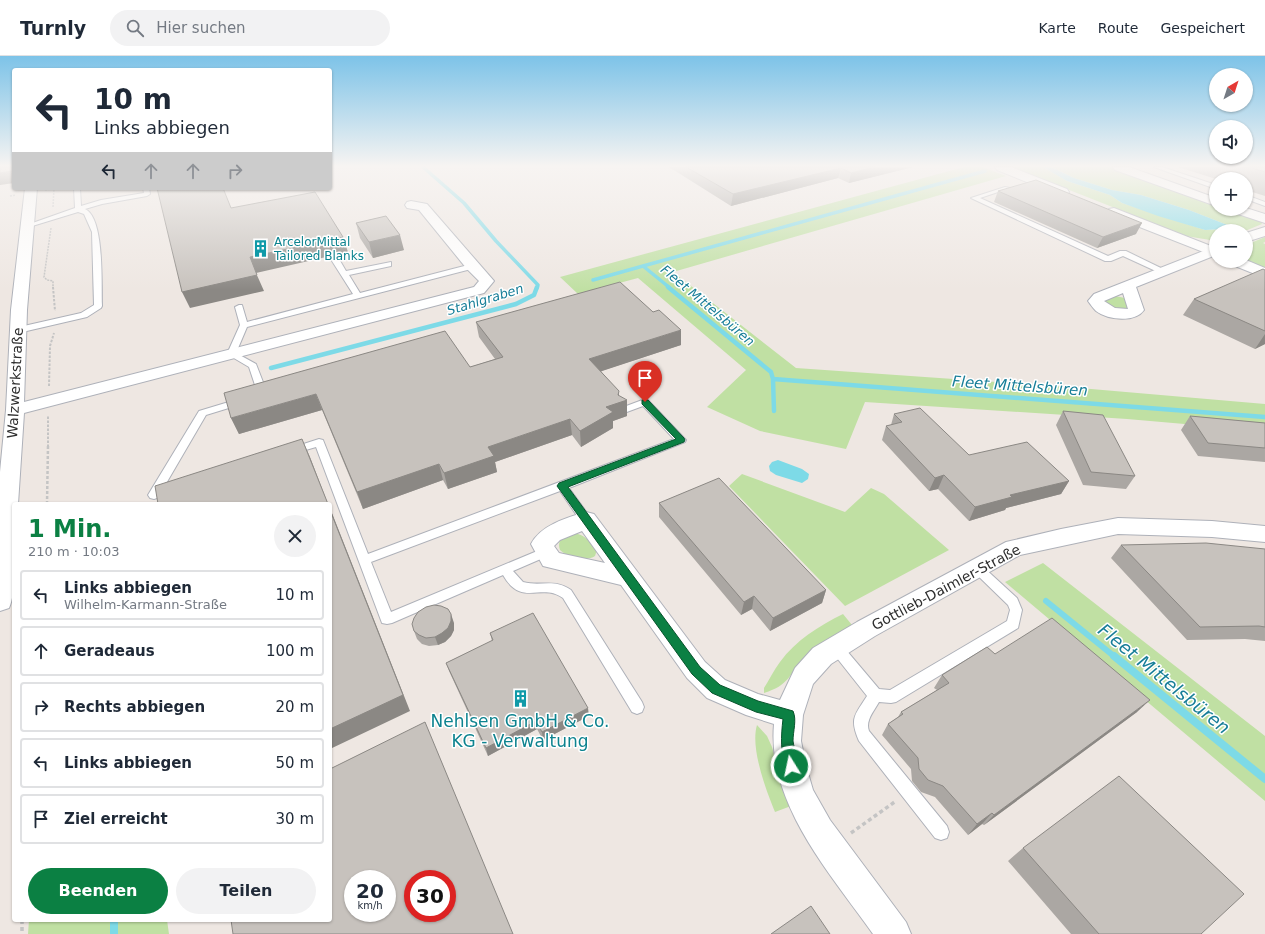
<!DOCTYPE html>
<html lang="de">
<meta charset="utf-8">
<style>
body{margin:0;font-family:"DejaVu Sans",sans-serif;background:#f2f2f3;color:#1f2937;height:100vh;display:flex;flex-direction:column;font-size:15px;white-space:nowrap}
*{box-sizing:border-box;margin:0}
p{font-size:13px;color:#747a83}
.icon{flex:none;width:22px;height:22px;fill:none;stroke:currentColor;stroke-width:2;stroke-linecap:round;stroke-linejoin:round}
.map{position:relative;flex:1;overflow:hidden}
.panel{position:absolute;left:12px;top:446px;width:320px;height:420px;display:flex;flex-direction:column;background:#fff;border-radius:4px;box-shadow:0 1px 3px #0004}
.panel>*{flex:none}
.guide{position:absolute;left:12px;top:12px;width:320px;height:122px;border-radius:4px;box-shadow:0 1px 3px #0004;background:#fff;color:#1f2937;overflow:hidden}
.needle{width:26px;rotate:39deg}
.buttons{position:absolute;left:1209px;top:12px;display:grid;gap:8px}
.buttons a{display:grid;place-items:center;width:44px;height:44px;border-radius:50%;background:#fff;box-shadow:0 1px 3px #0004;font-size:20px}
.speed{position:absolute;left:344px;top:814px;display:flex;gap:8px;font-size:20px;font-weight:700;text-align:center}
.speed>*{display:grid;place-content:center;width:52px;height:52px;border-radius:50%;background:#fff;box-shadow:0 1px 3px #0004;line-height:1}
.speed small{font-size:10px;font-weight:400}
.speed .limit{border:6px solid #d22;background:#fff;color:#111}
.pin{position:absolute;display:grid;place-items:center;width:34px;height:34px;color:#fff;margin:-41px -17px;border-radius:50% 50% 50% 0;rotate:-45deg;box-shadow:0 0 4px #0007}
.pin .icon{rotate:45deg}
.me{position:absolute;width:44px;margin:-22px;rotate:350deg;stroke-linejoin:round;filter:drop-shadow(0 0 3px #0008)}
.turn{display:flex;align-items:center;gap:14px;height:84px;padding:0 16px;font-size:18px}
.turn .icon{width:52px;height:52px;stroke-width:2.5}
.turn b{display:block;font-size:28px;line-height:34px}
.lanes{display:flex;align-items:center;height:38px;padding:0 16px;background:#0003;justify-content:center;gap:20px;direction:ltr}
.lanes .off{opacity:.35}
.round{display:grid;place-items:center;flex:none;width:42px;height:42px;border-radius:21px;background:#f2f2f3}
.head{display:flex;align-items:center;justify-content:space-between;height:68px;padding:0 16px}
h1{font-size:24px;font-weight:700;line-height:30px;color:#0b8043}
.button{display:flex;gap:8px;margin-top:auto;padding:8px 16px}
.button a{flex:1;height:46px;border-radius:24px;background:#0b8043;color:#fff;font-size:16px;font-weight:700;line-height:46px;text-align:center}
.button a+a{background:#f2f2f3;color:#1f2937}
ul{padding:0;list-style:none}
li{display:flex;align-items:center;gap:12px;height:50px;margin:0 8px 6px;padding:0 8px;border:2px solid #e0e1e3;border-radius:4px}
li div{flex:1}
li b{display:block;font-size:15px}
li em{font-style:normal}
header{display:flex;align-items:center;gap:24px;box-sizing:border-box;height:56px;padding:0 20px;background:#fff;border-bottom:1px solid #e0e1e3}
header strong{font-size:19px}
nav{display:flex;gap:22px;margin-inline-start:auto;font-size:14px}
.search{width:280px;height:36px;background:#f2f2f3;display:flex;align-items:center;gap:10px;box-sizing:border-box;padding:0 14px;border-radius:22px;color:#747a83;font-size:15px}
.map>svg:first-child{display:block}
</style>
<header>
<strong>Turnly</strong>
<div class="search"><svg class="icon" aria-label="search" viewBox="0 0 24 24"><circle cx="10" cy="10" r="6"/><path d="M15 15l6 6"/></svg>Hier suchen</div>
<nav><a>Karte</a><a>Route</a><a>Gespeichert</a></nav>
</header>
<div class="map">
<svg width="1265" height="878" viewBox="0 0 1265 878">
<rect width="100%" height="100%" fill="#eee7e2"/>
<path fill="#c0e0a3" d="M964,111H983L1006,120L673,216L796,312L1068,331L1265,348V375L1127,363L865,346L846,393L760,375L707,351L746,314L638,222L578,238L560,221Z
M1011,111H1043L1067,125L1110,139L1122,147L1205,174L1223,173L1232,175H1216V185L1186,180Z
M1052,111H1115L1216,147V153H1233L1260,164L1262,168L1245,175H1233L1235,174L1230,170L1189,154L1141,139L1112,134L1074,122Z
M1265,181V186L1263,187L1265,188V213L1246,205V189Z
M1115,240L1125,242L1128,252L1116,253L1105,246L1107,244Z
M742,418L845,456L871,432L884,438L949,494L845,550L729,430Z
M573,477C585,478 590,486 597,494L595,500C587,506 567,501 560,494C556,483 565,481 573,477Z
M1043,507L1265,680V745L1005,526Z
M843,558L852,569C836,578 818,587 805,601C789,618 790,629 764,637V632C769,624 774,614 780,606C796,584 819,570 843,558Z
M757,669L767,680L772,691L783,730L791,750L775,756C766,734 750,692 757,669Z
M29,864H167L169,878H28Z"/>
<path fill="#7ddae7" d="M1043,111H1051L1074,122L1112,134L1141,139L1189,154L1230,170L1235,174L1232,175L1223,173L1205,174L1158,160L1122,147L1110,139L1067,125Z
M778,404L802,413L809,418L808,423L802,427L776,419L770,415L769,410L772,406Z"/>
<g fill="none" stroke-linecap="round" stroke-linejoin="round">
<path stroke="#7ddae7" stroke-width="3.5" d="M423,111L464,147L496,185L538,229L537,232
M593,224L643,210
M670,232L643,210L985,115"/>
<path stroke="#7ddae7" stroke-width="4.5" d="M668,231L771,316L773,323L774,355
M271,312L516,248L534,239L537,231
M773,323L1265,361"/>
<path stroke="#7ddae7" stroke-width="6" d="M1046,545L1115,601"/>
<path stroke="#7ddae7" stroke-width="8" d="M1114,600L1265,723
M114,864V878"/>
<defs>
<path id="lane" d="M1154,111H1162L1216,129V133Z
M1005,131L1010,132L980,142L1108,200L1120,195H1126L1167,215L1163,217H1160L1123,200L1111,205H1105L971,142Z
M74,132H80L81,150L101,144L144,137L143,132H149L150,138L147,140L102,148L85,153C105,162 101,230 102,250L101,252L87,261L18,277L15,276L14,274L15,272L81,257L94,249L92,176L84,158L78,156L29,171L24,170L75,152Z
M1246,139L1265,146V150L1246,143Z
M333,203H339L346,215L391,206V210L349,219L360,237L472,208L476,210L475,212L247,271L236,297L256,308L268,339L264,342H258L256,340L258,338L249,311L227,298L240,269L235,251L239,249H242L247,266L353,238L332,205Z
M242,342L247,345L245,347L206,359L164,431L171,429L175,430L176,433L175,436L154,443L150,442L148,439L199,355Z
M645,343L648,344L686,384L685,386L569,432L590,461L592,464L590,467L586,468L582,467L560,435L371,506L391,556L542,493L546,491L550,493L552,496L550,499L513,515L523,526C542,531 553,522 571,534L642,646L644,651L642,656L637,658L632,656L563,542C541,526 522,552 503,519L392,567L387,568L382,567L316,391L292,398L287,395L288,393L319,383L323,384L368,498L674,383L643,350L624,357L619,354L621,352Z
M977,507L981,509L1017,542L1022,554L1018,572L896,646L891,647L879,646C874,655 865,665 869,675L947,770L949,776L947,782L941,784L935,782L859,685C849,662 855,659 867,640L829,592L831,588L836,586L841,588L879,633L890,634L1007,565L1010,554L1008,549L973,515L971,512L973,509Z"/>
<path id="street" d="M25,132H37L27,254L24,346L474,231L479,225L467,213L419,154L407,152L405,149L407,146L411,145L427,148L494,225L484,237L24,357L18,448H14C14,472 18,533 9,552L0,555V416L6,354L11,254Z
M1265,171V180L1246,186V177Z
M1216,190V199L1136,231L1144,254C1135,267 1108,264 1096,255C1093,252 1091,249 1088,245L1094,238ZM1123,237L1128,253L1115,252L1104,245Z
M586,456L594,458L705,606L725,624L758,638L780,644L795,612L813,592L857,566L1006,486L1061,473L1118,462L1212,465L1265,470V486L1212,481L1118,478L1020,499L875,580L831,608L813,628L803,659L801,685L806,710L813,734L830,764L906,866L911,878H873C830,817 767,748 774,668L746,659L707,642L687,622L621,529L543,510L531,488C541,469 566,462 586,456ZM582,475L605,507L559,497L554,490L560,484Z"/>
<path id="secondary" d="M995,111H1011L1067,133L1069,136L1067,139H1059L997,114Z
M1113,111H1129L1216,142V150L1115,114Z
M1114,152L1216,192V201L1109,159L1107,156L1109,153Z
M1246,152L1265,158V167L1232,156L1230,153H1246Z
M1246,204L1265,212V222L1230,208L1228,205Z"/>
</defs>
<use href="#lane" stroke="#aeb1b9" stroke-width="2"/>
<use href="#street" stroke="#aeb1b9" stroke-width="2"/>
<use href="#secondary" stroke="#aeb1b9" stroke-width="2"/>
<path stroke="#c4c4c4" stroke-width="1.5" stroke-dasharray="2 1" stroke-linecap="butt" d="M45,134L60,132
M10,140L16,139
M53,151L54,132
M51,172L44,221L47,224L53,225V232"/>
<path stroke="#c4c4c4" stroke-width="2" stroke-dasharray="2.5 1.5" stroke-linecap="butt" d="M53,231L55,255
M49,330L50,290L54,277
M48,391V359"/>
<path stroke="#c4c4c4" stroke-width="2.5" stroke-dasharray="3 2" stroke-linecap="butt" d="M47,448L48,390"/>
<path stroke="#c4c4c4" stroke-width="3.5" stroke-dasharray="4 3" stroke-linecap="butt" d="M851,777L896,745
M22,864V878"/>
<use href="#lane" fill="#fff" fill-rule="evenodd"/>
<use href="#street" fill="#fff" fill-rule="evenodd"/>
<use href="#secondary" fill="#fff" fill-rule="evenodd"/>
</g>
<path fill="#aba7a3" d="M669,111H913L849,127L838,122L731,150Z
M1178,111H1265V140L1246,134V123H1216Z
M998,135L1136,178L1097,192L994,146Z
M356,167L404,194L373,202L360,182Z
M1265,214V288L1255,293L1183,259L1194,243Z
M476,266L681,289L601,315L619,340L627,360L613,365V372L581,391L572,379L495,406L497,416L448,433L443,424L363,453L322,354L239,378L231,362L470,311L495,303L479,281Z
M1063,355L1135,420L1126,433L1083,429L1056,369Z
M894,358L969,399L1069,425L1061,438L1006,452L1005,454L969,465L938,433L929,435L882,384L886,370L891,369Z
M1190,360L1265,367V406L1198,400L1181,374Z
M659,447L826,534L822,547L770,575L752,553L741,559L659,461Z
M1121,489L1265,493V585L1245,583L1187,584L1111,502Z
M454,567V574L451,580L445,586L438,589L429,590L422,588L417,583L414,575Z
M490,577L589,660L543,684L537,673L488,700L449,615L446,607L492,585Z
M995,598L1137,656L984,769L982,768L968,779L935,741L921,736L912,725L911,713L882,679L888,668L898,661L901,656L937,634L934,632L942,619Z
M1023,792L1201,878H1071L1008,805Z"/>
<path fill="#8b8884" d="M12,111H14V127L0,129V117Z
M875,111H913L849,127L851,117Z
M841,112L838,122L731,150L733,138Z
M1142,167L1136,178L1097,192L1103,181Z
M400,179L404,194L373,202L369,186Z
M343,181L348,196L256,217L264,235L190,252L182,236L250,201Z
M681,274V289L590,319L589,303Z
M1265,278V288L1255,293Z
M619,335V346L627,344V360L613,365V372L581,391L580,375L618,339Z
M316,338L322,354L239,378L231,362Z
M570,363L572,379L495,406L497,416L448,433L444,417L488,391Z
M302,383L310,401L328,448Z
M439,408L443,424L363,453L357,436Z
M944,419L938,433L929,435L935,422Z
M1069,425L1061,438L1006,452L1005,454L969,465L975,451L1010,439Z
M330,452L410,655L330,693Z
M826,534L822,547L770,575L773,562Z
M754,540L752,553L741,559L744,546Z
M451,558L454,567V574L451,580L445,586L438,589L435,581Z
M1150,644L1137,656L984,769L994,759Z
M588,652L589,660L543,684L542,676Z
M536,665L537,673L488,700L486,692Z
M992,757L982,768L968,779L977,768Z"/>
<path fill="#c7c2bd" stroke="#8b8884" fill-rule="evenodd" d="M0,111H12V115L0,117Z
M686,111H875L851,117L841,112L733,138Z
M1249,111H1265V116Z
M1036,124L1142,167L1103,181L998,135Z
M157,132H223L231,152L315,136L343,181L250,201L257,219L182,236Z
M386,160L400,179L369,186L356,167Z
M1263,213L1265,214V275L1194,243Z
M620,226L653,256L659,254L681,274L589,303L619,335L618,339L627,344L606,351L613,356L580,375L570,363L488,391L494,400L444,417L439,408L357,436L316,338L231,362L224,337L445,275L470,311L503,301L476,266Z
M920,352L969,399L1027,386L1069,425L1010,439L1012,441L975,451L944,419L935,422L886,370L902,366L894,358Z
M1063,355L1103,359L1135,420L1091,416Z
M1190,360L1265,367V392L1208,387Z
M302,383L328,448H158L155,430Z
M719,422L826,534L773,562L754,540L744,546L659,447Z
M330,454L403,639L330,673Z
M1206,487L1265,493V571L1259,570L1200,571L1121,489Z
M434,549L441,550L448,553L451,558V565L448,572L442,577L435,581L426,582L419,579L414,575L412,568L414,562L418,556L426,551Z
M533,557L588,652L542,676L536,665L486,692L446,607L493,584L490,577Z
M1052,562L1150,644L994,759L992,757L977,768L943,730L928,724L919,713L918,702L888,668L903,658L901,656L949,627L942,619L987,591L995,598Z
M425,666L513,878H233L231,864H330V713ZM353,823H387V857H353ZM413,823H447V857H413Z
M1119,720L1244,838L1201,878H1099L1023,792Z
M811,850L830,878H771Z"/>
<linearGradient id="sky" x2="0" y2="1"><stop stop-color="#7dc3e8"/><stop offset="0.47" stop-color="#f7f4f2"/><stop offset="1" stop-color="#f7f4f2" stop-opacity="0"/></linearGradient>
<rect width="1265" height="234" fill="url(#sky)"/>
<path fill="#0b8043" stroke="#07532c" d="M642,344H648L684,382L685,384L684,386L568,431L700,611L720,629L758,645L793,655C797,664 793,675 793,685C794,694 800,705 796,714L791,716L787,714C780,698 781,680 783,663L756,656L712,637L692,618L557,430L559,427L676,383L642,348Z"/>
<defs>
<symbol id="building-bare" viewBox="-9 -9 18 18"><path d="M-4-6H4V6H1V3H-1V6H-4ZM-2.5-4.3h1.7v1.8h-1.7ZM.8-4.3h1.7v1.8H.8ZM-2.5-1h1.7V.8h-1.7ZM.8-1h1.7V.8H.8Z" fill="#0f9aa8" stroke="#fff" stroke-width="2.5" paint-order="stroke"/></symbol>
</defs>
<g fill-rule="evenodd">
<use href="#building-bare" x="248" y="180" width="25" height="25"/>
<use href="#building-bare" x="508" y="630" width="25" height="25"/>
</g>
<g text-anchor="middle" stroke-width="3" stroke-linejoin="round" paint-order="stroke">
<g font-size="12" fill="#0d838f" stroke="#fff" text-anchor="start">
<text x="274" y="190">ArcelorMittal<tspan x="274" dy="14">Tailored Blanks</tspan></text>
</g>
<g font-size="13" font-style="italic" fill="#177e98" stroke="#fff">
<text transform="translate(485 243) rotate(-17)" y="5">Stahlgraben</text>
<text transform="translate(708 249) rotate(40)" y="5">Fleet Mittelsbüren</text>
</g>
<g font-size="14" fill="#2e2e2e" stroke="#fff">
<text transform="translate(15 327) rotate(-87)" y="5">Walzwerkstraße</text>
<text transform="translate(946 531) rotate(-28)" y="5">Gottlieb-Daimler-Straße</text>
</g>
<g font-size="15" font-style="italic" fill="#177e98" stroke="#fff">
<text transform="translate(1020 330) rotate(4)" y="5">Fleet Mittelsbüren</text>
</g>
<g font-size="17" fill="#0d838f" stroke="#fff">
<text x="520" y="671">Nehlsen GmbH &amp; Co.<tspan x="520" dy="20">KG - Verwaltung</tspan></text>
</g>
<g font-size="18" font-style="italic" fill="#177e98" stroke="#fff">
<text transform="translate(1164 623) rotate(39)" y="6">Fleet Mittelsbüren</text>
</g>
</g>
</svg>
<div class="buttons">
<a><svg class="needle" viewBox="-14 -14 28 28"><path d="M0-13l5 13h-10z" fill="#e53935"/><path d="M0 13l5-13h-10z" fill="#747a83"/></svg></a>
<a><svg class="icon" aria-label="sound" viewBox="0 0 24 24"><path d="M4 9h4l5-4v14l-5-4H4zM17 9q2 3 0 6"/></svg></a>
<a>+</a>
<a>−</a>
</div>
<div class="speed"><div>20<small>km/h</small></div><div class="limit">30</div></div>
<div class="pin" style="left:645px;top:346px;background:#d93025"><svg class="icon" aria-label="arrive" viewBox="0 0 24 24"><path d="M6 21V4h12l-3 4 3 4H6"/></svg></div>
<svg class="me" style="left:791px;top:710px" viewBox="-20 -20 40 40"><circle r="17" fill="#0b8043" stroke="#fff" stroke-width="3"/><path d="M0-11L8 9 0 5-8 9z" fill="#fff"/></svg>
<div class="guide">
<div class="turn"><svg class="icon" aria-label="left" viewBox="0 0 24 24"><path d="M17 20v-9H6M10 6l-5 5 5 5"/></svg><div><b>10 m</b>Links abbiegen</div></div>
<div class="lanes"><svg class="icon" aria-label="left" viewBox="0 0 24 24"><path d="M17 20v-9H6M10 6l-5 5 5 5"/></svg><svg class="icon off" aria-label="ahead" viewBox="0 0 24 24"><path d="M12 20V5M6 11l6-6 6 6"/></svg><svg class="icon off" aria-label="ahead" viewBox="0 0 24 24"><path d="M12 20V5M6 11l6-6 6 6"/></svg><svg class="icon off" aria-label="right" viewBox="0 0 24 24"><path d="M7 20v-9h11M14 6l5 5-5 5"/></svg></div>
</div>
<section class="panel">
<div class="head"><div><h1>1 Min.</h1><p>210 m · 10:03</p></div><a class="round"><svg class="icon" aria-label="close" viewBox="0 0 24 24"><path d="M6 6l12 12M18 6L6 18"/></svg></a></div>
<ul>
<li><svg class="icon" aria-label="left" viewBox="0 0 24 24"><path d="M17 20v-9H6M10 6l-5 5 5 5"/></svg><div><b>Links abbiegen</b><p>Wilhelm-Karmann-Straße</p></div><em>10 m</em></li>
<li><svg class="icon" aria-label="ahead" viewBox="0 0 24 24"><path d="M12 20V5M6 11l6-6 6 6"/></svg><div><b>Geradeaus</b></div><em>100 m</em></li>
<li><svg class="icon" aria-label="right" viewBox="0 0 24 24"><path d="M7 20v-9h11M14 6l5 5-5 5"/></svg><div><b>Rechts abbiegen</b></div><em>20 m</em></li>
<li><svg class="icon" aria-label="left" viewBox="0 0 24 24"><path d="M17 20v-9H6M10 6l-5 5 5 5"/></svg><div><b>Links abbiegen</b></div><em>50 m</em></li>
<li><svg class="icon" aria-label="arrive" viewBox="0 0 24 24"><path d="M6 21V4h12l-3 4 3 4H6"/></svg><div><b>Ziel erreicht</b></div><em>30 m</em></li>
</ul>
<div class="button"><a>Beenden</a><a>Teilen</a></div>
</section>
</div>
